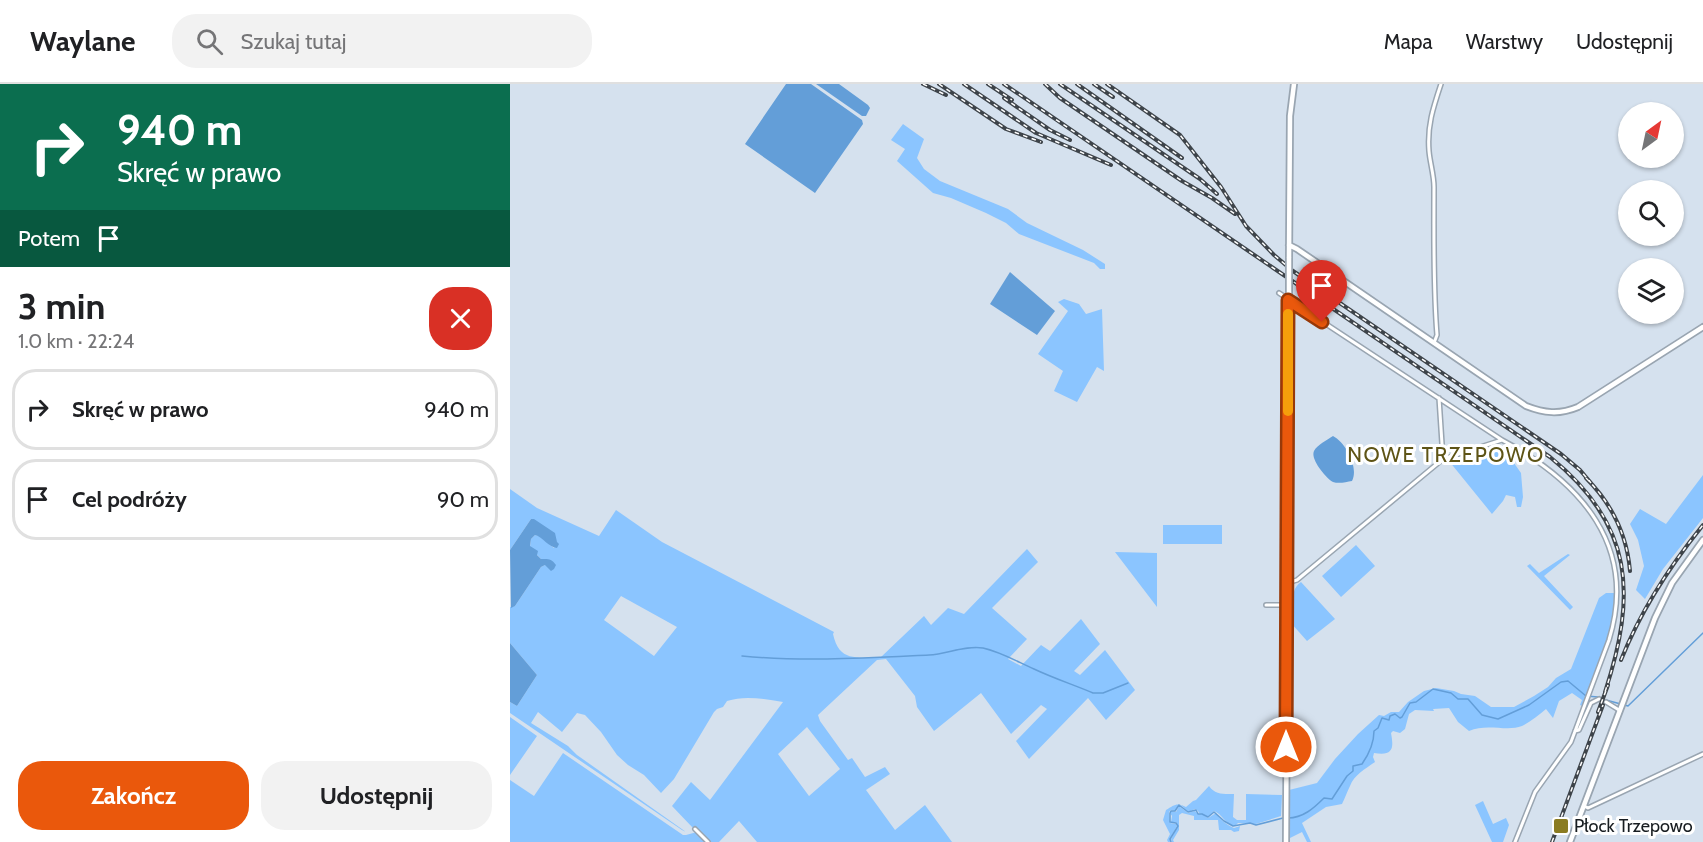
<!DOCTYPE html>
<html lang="pl">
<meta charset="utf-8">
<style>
body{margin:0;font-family:Cabin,sans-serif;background:#f2f2f2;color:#202124;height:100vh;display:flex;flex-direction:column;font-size:22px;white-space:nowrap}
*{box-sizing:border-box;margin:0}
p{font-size:20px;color:#757577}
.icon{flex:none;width:33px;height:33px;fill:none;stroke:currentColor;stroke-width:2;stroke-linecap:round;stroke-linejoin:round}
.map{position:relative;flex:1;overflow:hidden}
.side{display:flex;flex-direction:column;background:#fff;width:510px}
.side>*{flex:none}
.guide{background:#0b6e4f;color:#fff;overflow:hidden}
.needle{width:39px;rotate:33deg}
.controls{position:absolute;left:1108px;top:18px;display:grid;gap:12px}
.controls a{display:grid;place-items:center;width:66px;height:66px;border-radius:50%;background:#fff;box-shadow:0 2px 4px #0004;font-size:30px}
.pin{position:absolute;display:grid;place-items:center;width:51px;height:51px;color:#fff;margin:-62px -26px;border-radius:50% 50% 50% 0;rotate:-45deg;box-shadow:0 0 6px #0007}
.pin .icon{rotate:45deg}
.me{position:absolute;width:66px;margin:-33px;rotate:0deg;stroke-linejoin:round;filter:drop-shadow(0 0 4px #0008)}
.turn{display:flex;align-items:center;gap:21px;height:126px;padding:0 18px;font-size:27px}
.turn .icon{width:78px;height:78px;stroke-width:2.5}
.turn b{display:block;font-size:42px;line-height:51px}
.then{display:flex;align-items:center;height:57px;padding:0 18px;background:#0003;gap:12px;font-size:22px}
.round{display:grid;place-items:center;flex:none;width:63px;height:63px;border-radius:24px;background:#f2f2f2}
.head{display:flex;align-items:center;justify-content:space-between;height:102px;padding:0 18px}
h1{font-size:36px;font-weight:700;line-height:45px}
.action{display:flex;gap:12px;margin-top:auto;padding:12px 18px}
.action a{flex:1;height:69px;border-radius:24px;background:#ea580c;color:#fff;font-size:24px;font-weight:700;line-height:69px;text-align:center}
.action a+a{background:#f2f2f2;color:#202124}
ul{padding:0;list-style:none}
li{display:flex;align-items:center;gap:18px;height:81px;margin:0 12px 9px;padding:0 6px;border:3px solid #e0e0e0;border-radius:24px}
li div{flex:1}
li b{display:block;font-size:22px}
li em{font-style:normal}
header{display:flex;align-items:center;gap:36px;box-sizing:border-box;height:84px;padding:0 30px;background:#fff;border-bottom:2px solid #e0e0e0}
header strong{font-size:28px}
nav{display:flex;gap:33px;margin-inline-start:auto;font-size:21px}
.search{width:420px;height:54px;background:#f2f2f2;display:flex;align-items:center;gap:15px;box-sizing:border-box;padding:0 21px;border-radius:24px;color:#757577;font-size:22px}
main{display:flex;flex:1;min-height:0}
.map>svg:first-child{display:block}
</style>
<header>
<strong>Waylane</strong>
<div class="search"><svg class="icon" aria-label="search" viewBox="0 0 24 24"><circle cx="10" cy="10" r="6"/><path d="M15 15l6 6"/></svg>Szukaj tutaj</div>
<nav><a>Mapa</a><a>Warstwy</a><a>Udostępnij</a></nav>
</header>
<main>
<section class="side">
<div class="guide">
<div class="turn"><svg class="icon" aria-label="right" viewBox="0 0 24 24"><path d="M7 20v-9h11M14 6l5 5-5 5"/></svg><div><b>940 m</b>Skręć w prawo</div></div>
<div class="then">Potem<svg class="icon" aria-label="arrive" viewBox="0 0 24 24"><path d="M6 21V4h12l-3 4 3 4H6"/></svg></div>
</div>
<div class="head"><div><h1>3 min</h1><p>1.0 km · 22:24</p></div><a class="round" style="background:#d93025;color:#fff"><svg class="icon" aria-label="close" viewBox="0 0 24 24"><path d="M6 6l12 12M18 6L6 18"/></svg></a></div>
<ul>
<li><svg class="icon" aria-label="right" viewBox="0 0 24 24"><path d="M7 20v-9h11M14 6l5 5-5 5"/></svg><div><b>Skręć w prawo</b></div><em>940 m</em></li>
<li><svg class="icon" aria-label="arrive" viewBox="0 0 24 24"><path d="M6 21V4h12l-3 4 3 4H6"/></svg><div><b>Cel podróży</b></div><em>90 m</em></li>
</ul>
<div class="action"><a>Zakończ</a><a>Udostępnij</a></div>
</section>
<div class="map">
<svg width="1193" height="758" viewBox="0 0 1193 758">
<rect width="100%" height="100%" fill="#d5e1ee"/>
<path fill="#8bc5ff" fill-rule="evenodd" d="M393,40L414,55L407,74L414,85L430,97L498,125L517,139L573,166L595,180V185H590L584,179L509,150L496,139L476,129L441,114L423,109L387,77L395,65L381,56Z
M554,215L569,220L576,230L592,225L594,287L587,283L567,318L544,307L553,287L528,270L558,227L548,218Z
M994,363L1000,366L997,368L999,372L1011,389L1013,413L1011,423H1007L1005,413L996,411L993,417L982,430L939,377Z
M1193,391V434L1153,485L1135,515L1126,506L1134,482L1128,456L1120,440L1130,425L1156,440Z
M0,405L27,424L89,452L106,426L152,458L324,548L323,550C329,578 346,573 370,574L414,532L421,541L438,524L454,530L517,465L528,478L482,524L517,555L498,575L511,582L531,561L540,567L571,535L590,560L564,587L570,591L595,566L625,606L596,636L578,614L519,675L506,657L537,625L531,621L501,650L471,609L424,647L407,623L405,612L376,575L367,576L308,631L310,637L338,676L342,674L355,693L375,683L380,690L356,706L385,746L415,721L442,758H247L229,737L209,758H200L186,743L183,744L162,722L181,698L200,716L273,618C254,615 235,611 217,617L213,623L207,625L204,628L164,695L151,709L134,691L118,681L107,671L91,648L75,631L67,629L52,648L28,628L21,639L58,662L67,671L176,748L172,746L0,629V618L7,622L27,591L0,559V523L5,522L31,483L35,481V475H31L20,463L21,455L25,451L29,452L44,464L47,458L23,435H21L0,466ZM111,512L167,543L144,572L94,536ZM297,643L330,685L299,712L268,670Z
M653,441H712V460H653Z
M846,461L865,482L831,513L812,492Z
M605,468L647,469V523Z
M1058,470L1060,471L1034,492L1063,523L1060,526L1017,482L1020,480L1029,489Z
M791,498L825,535L797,557L781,539V527L783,524C783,514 782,504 791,498Z
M1096,509H1105C1106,545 1087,589 1073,622L1070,621L1072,616L1062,609L1049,617L1043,634L1036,625C1029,631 1020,638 1012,642C997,648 977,639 959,647L948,638L939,624L923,625L924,627L905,626L899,630L895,645L890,649L883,647L881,649C884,665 883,672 864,669L863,673L865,678C855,685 844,691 840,702C837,708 835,714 832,720L816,723L792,739L801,758H797L792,748L780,754L779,706L807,699L825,675L848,650L869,631L874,632L881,628H889L898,618L914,607L926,604L944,607L951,610L965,612L981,623H1004L1024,612L1038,603L1046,594L1061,585L1089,514Z
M0,633L27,652L0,691Z
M53,669L173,751H176L187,748L196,758H0V696L24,712Z
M699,702C705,711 714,710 724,710L723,733L727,736H736V710L772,711L771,732L746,740L728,739L725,742C715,740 712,730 704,727L698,733L689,729L688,727L685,725L678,728L671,721H669L665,727L661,726L659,728L660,739L666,740L667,742L660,754V758H658L657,756L660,750L653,736L656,726C664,721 667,718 676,723L683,717L686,716Z
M973,717L983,740L996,734L999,741L993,758H982L965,721Z
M669,722L678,729L685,727L688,730H692L698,734L706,729C709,735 717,741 724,744L730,742L729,747L724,748L721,746H709L708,736H684V732L672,729L669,731V746L663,756L664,758H662L661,755L668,742L666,738H661L662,732L660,729L661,727L666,728Z"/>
<path fill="#639ed8" d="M276,0H301L352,36L353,40L305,109L235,60Z
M306,0H329L358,21L360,24L356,32H352Z
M500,188L545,227L527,251L480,220Z
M823,352C836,359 849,383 842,397C836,398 829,400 823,398C816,394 800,375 804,367C807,361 817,356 823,352Z
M21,435H24L45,449L47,458L49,460L47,464C38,463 33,453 25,451L21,455L20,462L28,467L27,471L31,475C38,475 41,474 46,481L44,485L41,487L35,481L31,483L5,522L1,524L0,466Z
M0,559L27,591L7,622L0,618Z"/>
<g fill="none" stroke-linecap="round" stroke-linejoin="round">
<path stroke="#639ed8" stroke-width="1.5" d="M232,572C294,578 357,574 419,571C437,570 456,561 473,564C491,568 508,578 524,585C543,594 564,601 583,609H593L618,599
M1096,616L1118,622L1193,549
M778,734C793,734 804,724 814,714L822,715L837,692L843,687V682L852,680C859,670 864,658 864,647L868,644L872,634L879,636L880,632L885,630L890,634L892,633L900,619L906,618L923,605L941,609L948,615H958L972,631L988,635L1019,621L1051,598L1058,597L1076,612L1088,613
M661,758L660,755L668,742L666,739L660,738V729L661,727H665L669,721L678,728L686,726L688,730H692L698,733L704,728L714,737L723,742L740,739L746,741L773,734"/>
<defs>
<path id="street" d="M769,209L992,356
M924,259L927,251C923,202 924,153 924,103C924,91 920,79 919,67C917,42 923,24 931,0
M929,314L933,375
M777,499L787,496L933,375L992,356C1071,398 1128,462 1099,556L1061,658L1025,708L1005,758
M756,521H777
M1096,618L1109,626
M1065,647L1069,646L1081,619L1089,615
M1074,722L1078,724L1193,670
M185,745L198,758"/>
<path id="secondary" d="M779,161L787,165L1016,322C1034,329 1049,331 1068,323L1193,243
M779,174L780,32L784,0
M776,758L779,212
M1060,758L1145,534L1162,499L1193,456"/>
</defs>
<use href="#street" stroke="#99a5b1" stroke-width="6"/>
<use href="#secondary" stroke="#99a5b1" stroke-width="8"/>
<use href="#street" stroke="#fff" stroke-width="3"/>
<use href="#secondary" stroke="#fff" stroke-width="4.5"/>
<defs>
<path id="rail" d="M413,0L436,11
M429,0L496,45L531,58
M454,0L526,49L601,81
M478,0L502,16
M494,0L1040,373C1124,441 1127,510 1095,608
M535,0L550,14L672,97L702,114L725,130
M550,0L690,95L707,110
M567,0L672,74
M584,0L603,13
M597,0L670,51L711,103L736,142L764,171L783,187L1051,370L1070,386L1081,399
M494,14L540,46L560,56
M1076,394C1102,420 1117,451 1120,487
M1111,576C1131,526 1159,483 1193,441
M1088,628L1098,601
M1042,758L1093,621"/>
</defs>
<use href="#rail" stroke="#3e444a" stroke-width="4"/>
<use href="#rail" stroke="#fff" stroke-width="1.5" stroke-dasharray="4.5" stroke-linecap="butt"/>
<defs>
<path id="secondary-bridge" d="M779,212V174"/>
</defs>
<use href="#secondary-bridge" stroke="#99a5b1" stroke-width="8" stroke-linecap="butt"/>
<use href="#secondary-bridge" stroke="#fff" stroke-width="4.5"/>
</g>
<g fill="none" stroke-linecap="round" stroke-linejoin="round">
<defs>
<path id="route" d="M776,663L778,216L812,238"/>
</defs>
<use href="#route" stroke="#983908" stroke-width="15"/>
<use href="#route" stroke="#ea580c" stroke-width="10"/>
<path stroke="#f59e0b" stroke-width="10" d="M778,327V230"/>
</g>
<rect fill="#8b7c22" stroke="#fff" stroke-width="2" x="1043" y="734" width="16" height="16" rx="3"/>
<g text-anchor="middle" stroke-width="6" stroke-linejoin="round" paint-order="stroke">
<g font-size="18" fill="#181d21" stroke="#fff" text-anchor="start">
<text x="1064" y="748">Płock Trzepowo</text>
</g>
<g font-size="21" letter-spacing="1.5" fill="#5e5416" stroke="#fff">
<text x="936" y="378">NOWE TRZEPOWO</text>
</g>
</g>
</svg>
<div class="controls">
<a><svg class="needle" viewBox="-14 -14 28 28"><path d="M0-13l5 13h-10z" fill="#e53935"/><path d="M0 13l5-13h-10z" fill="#757577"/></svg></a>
<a><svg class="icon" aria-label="search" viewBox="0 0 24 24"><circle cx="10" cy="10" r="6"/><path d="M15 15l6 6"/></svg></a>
<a><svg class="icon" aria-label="layers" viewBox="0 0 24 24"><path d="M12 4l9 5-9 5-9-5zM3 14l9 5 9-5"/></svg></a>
</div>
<div class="pin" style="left:812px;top:238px;background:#d93025"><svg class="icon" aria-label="arrive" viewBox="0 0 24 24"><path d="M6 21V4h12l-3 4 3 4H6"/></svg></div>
<svg class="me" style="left:776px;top:663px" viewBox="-20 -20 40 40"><circle r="17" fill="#ea580c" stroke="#fff" stroke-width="3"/><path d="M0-11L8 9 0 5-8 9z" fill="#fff"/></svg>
</div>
</main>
